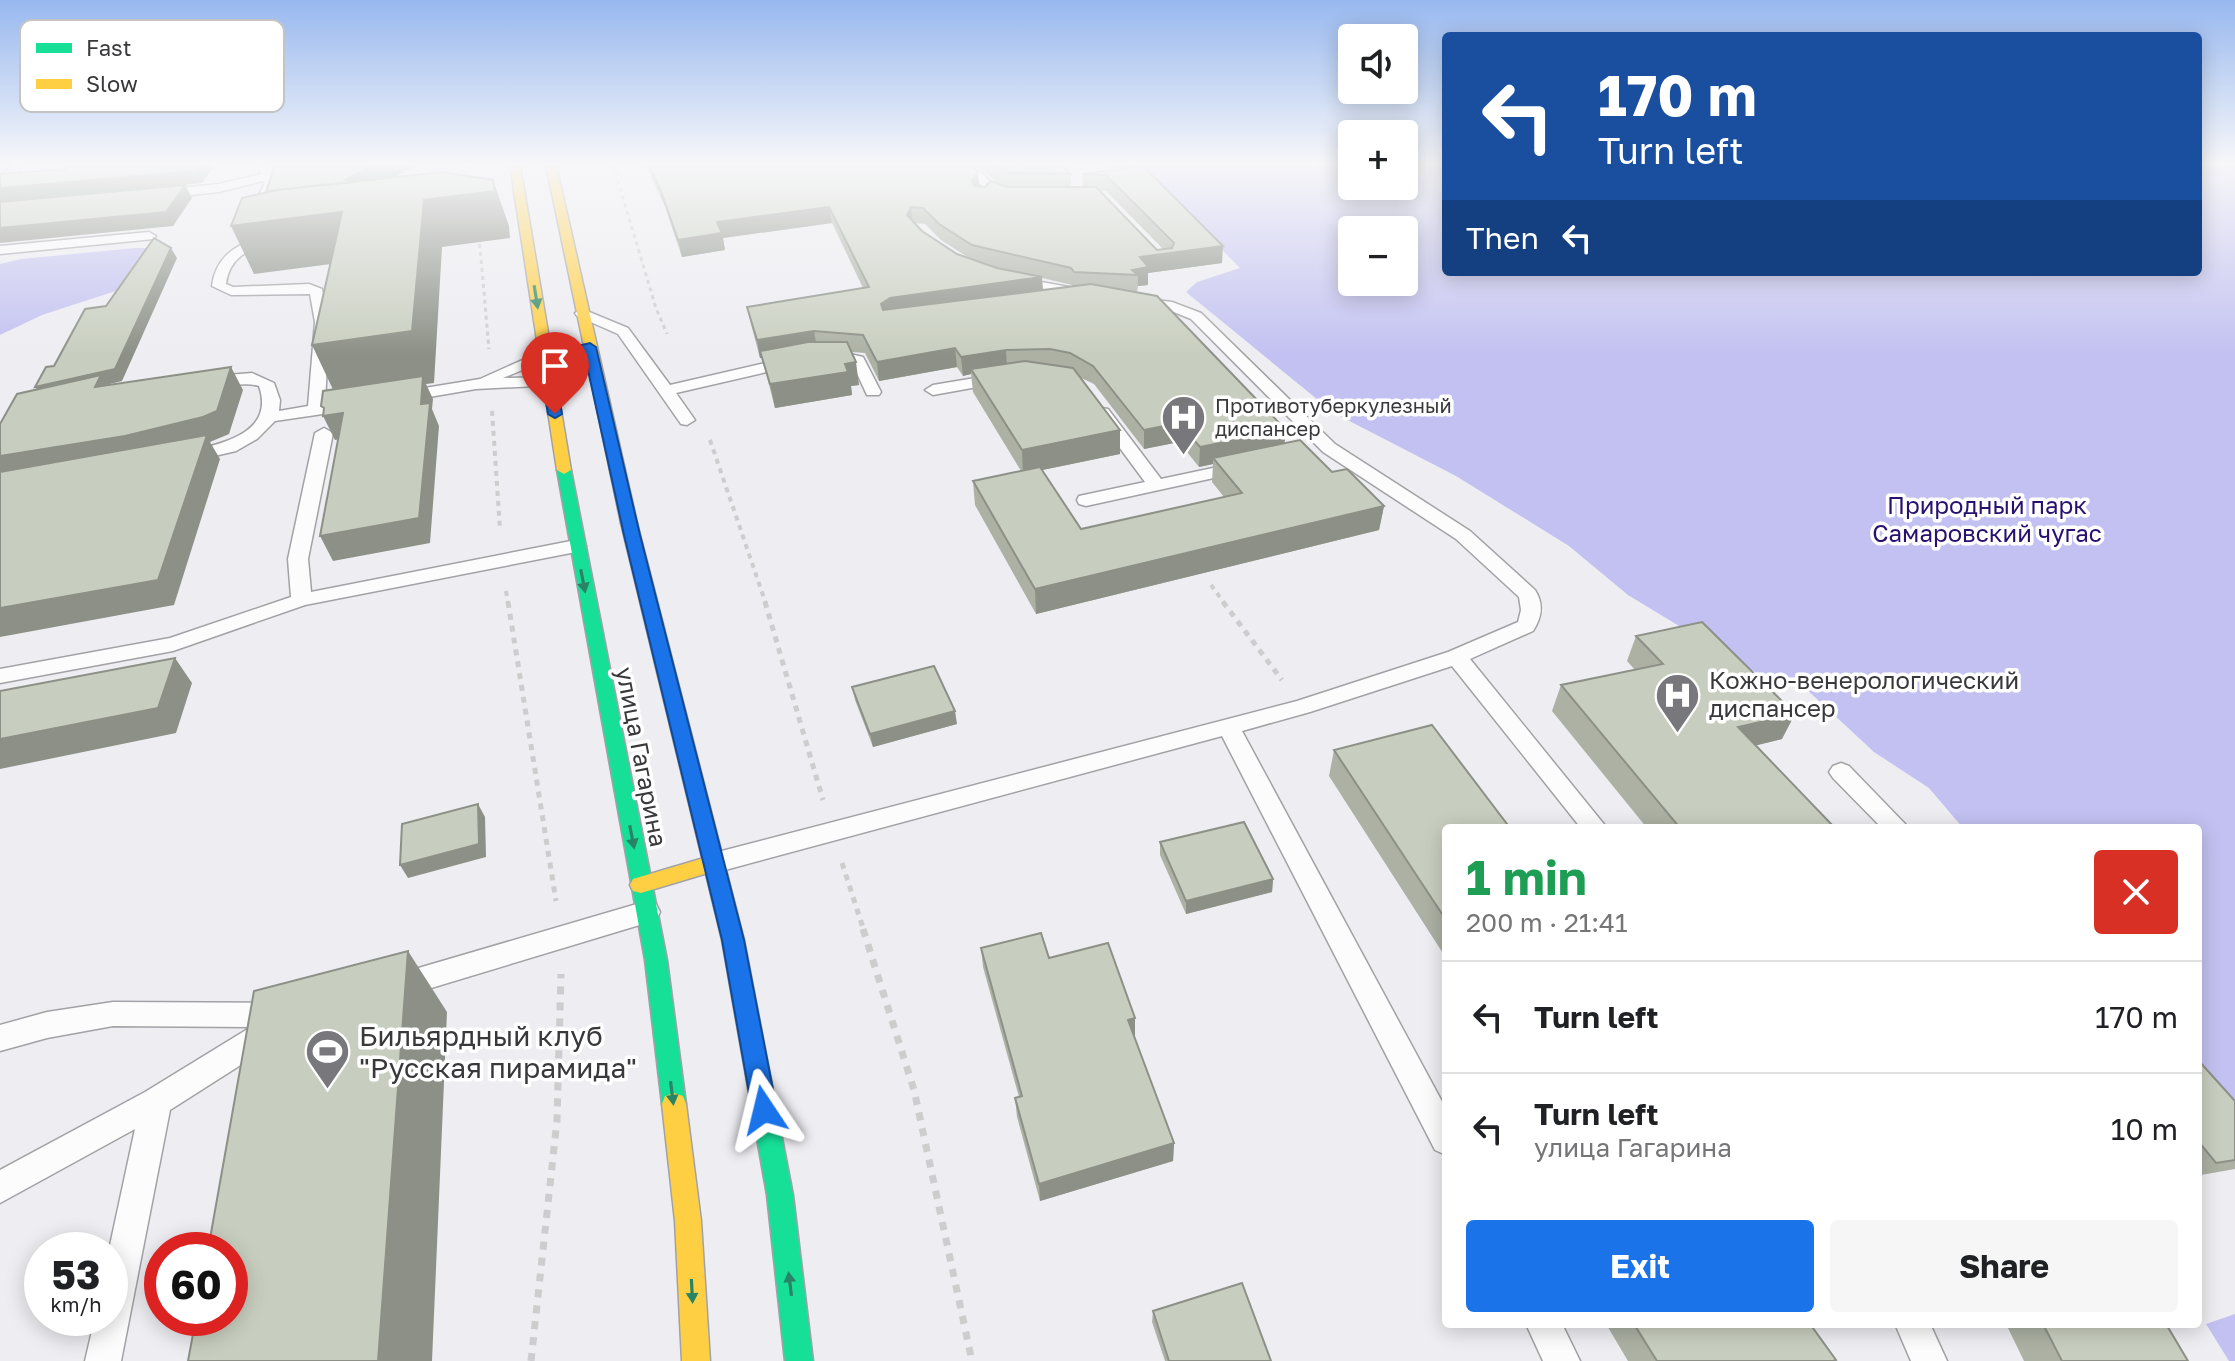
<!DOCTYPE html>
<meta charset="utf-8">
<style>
body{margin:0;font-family:"Golos Text",sans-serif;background:#f6f6f6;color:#202124;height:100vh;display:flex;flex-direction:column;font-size:30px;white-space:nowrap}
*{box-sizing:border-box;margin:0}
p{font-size:26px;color:#757577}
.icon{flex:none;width:44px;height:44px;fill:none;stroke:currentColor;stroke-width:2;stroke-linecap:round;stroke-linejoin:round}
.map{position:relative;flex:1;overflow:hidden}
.details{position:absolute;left:1442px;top:824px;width:760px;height:504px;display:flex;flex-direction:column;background:#fff;border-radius:8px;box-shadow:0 4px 20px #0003}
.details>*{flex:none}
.hud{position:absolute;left:1442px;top:32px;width:760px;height:244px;border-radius:8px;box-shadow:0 4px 20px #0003;background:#1a4fa0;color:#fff;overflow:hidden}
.fabs{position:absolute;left:1338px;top:24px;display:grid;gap:16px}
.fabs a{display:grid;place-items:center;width:80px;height:80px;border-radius:8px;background:#fff;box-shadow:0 4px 20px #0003;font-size:40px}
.speed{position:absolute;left:24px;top:1232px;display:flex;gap:16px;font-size:40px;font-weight:700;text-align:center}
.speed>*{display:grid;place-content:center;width:104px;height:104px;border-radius:50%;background:#fff;box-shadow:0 4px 20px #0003;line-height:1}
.speed small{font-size:20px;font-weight:400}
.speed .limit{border:12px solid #d22;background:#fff;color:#111}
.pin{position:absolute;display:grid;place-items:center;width:68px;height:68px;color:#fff;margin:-82px -34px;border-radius:50% 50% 50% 0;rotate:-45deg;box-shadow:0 0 8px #0007}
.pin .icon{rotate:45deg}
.me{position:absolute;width:88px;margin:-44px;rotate:350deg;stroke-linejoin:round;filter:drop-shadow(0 0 6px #0008)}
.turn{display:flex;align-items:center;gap:28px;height:168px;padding:0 24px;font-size:36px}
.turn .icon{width:104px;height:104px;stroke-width:2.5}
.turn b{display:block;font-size:56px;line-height:68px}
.then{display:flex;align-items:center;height:76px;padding:0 24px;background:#0003;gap:16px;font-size:30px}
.round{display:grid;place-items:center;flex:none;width:84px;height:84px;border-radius:8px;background:#f6f6f6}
.summary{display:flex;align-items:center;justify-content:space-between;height:136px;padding:0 24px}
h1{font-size:48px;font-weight:700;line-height:60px;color:#1e9e55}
.cta{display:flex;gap:16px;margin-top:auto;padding:16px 24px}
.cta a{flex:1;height:92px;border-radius:8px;background:#1a73e8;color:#fff;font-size:32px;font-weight:700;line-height:92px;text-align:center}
.cta a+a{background:#f6f6f6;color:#202124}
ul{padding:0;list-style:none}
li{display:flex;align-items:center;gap:24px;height:112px;padding:0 24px;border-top:2px solid #e0e0e0}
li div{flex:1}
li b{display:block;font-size:30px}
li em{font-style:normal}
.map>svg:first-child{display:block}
</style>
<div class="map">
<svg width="2235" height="1361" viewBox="0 0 2235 1361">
<rect width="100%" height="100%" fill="#ededf2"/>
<path fill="#c2c1f1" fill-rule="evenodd" d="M1108,165H1352V186H1404V165H1446V272H2198V165H2235V1114L2198,1071V828H1963L1929,788L1874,752L1803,686L1755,672L1628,595L1569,546L1456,476L1334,413L1186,292L1197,282L1240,268L1152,179L1113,173ZM1352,230H1404V282H1352Z
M135,248H154L131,286L42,315L0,335V264L21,259Z
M2235,1314V1361H2229L2206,1324Z"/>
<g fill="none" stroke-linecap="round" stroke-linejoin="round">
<defs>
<path id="lane" d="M12,165H24L0,190V178Z
M259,165H271L273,171L280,169L286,173L274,178L276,185L262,211L252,208L264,185L263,181L219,192L160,198L154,194L160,190L219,184L261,174Z
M962,165H974L995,187L985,201L975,198L983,187Z
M149,232L156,236L154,239L0,254V246Z
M267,235L274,239L272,242C248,249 229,258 226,284L233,287L309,284L322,289L329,322L325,404L350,400L358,405L350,410L275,421L257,439L236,451L189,462L183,461L180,457L183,453C218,444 276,435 259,386C241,380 215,392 201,380L203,377L252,373L274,383L280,400L279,411L308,406L315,322L310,294L231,295L212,286C216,255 238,243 267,235Z
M1013,277L1086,290L1093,294L1086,298L1008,284L1006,281Z
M1139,298L1172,302L1201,313L1335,444L1470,531L1535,590C1544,604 1542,617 1533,631L1470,659L1607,828H1581L1452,666L1310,712L1242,731L1446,1109V1155L1435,1150L1222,736L714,873L705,870L701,863L705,856L714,853L1297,701L1448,652L1518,622L1521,610L1519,597L1456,539L1323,452L1191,319L1169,310L1134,305V299Z
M582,309L628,328L670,385L791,357L799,362L797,365L676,393L695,420L687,425L681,424L618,334L577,316L575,313Z
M545,350L551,352V358L503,378L549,377L555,379V385L476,389L400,402L392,397L400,392L480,379Z
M837,351L863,357L881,392L879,395H867L854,367L847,361L825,362L817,357L819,354Z
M999,374L1007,379L1005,382L933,395L925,390L933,385Z
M1102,408L1108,409L1161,479L1241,462L1250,467L1241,472L1086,506L1079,504L1077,500L1079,496L1145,482L1094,413Z
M324,428L333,433L308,559L311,592L576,540L586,546L576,552L305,605L173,651L0,683V669L170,638L291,597L288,559L315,433Z
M1841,763L1849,766L1909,828H1882L1833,778L1829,772L1833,766Z
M647,901L656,904L660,912L656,920L398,998L388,994L384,986L388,978L398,974Z
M113,1002L280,1003L290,1006L294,1015L290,1024L282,1027L284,1031L280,1040L170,1110L121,1361H85L95,1318H110L109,1250L135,1129L0,1203V1170L145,1092L251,1027L113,1026L47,1038L0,1051V1025L47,1012Z
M1526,1324H1562L1580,1361H1543Z
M1895,1324H1930L1947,1361H1911Z"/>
<path id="fast" d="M564,466L571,470L667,960L686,1104L683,1112L674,1115L665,1112L662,1104L645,960L557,470Z
M629,518L637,523L744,940L793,1195L813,1361H785L767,1195L722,940L621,523Z"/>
<path id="slow" d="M510,165H520L571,470L564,474L557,470Z
M546,165H556L637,523L629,528L621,523Z
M714,855L721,857L724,863L721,869L641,893L633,891L630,885L633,879Z
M674,1093L683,1096L686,1104L701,1221L710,1361H682L675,1221L662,1104L665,1096Z"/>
</defs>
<use href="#lane" stroke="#a2a2a6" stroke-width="3"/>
<use href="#fast" stroke="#a2a2a6" stroke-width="3"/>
<use href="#slow" stroke="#a2a2a6" stroke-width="3"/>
<path stroke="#cdcdce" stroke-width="3" stroke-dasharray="4 4" stroke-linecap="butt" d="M464,165L470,183
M613,165L656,308L667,334
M479,236L489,349"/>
<path stroke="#cdcdce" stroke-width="4" stroke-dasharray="5 5" stroke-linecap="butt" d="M492,411L500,529
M710,440L766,604
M1211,585L1225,604
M506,591L508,604"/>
<path stroke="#cdcdce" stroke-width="5" stroke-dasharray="6 6" stroke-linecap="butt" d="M508,602L556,901
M765,602L823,800
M1223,602L1282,680
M842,863L864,931"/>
<path stroke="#cdcdce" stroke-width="7" stroke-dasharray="8 8" stroke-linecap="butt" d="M863,929L914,1090L972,1361
M531,1361L557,1120L561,974"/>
<use href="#lane" fill="#fcfcfd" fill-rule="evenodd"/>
<use href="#fast" fill="#16e098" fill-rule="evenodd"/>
<use href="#slow" fill="#ffcf43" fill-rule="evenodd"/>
</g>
<path fill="#acb1a4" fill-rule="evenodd" d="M646,165H971L979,186L985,187L995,181L978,165H1061L1071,174V187H1083L1082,174L1143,166L1222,263L1148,273V285L1138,286L1137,292L1286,430L1284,443L1384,506L1379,530L1036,614L975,505L973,481L1021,471L973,392L971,374L963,376L957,367L879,381L865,353L852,352L859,385L851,386L852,395L775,408L762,358H760L751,324L747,307L863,288L832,223L723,238L725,250L682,257L665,207ZM1099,191H1106L1163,249L1157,250ZM915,223L925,224L941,240L969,258L957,254L922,231ZM987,265L1024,274L997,268ZM1042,278L1072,285V287L1043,290ZM1079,377L1094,384L1144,449L1179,442L1199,467L1213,464L1212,482L1224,497L1081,529L1042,470L1120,454V430Z
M1636,636L1782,739L1756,745L1835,828H1647L1552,711L1561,685L1635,670L1627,661Z
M852,687L957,724L873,747L855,700Z
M1334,750L1446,828V958L1329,776Z
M1160,842L1273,879L1272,892L1186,914L1160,855Z
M981,948L1049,958L1135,1018L1134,1037L1174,1143L1173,1161L1040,1201L1017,1117L1015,1098L1019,1097L983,967Z
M2198,1060L2235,1101V1169L2201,1175L2198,1171Z
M1153,1311L1271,1361H1165L1152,1322Z
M1606,1324H1810L1834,1361H1628Z
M2006,1324H2166L2188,1361H2024Z"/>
<path fill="#8c9086" d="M200,165H215L202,183L0,202V188Z
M374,165H417L357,197L362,260L254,274L231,226L345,180Z
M978,172L979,187L973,197L972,181Z
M493,180L509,226L510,238L442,247L434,383L426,384L433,399L432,409L439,426L430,543L333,561L320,536L419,518L337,398L312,345L424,200Z
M185,185L192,198L173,226L0,243V228Z
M829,207L832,223L723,238L725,250L682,257L678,240L717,222Z
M911,207L913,223L907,215Z
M1223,246L1222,263L1148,273V285L1138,286V275L1132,270L1140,257Z
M171,248L177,258L122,381L106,385L114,398L43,399L35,387Z
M1042,277L1043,295L883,322L881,304L890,298Z
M814,331L817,349L760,358L757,340Z
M955,348L957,367L879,381L877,362Z
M1006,350L1007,369H971V374L963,376L961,357Z
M856,362L859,385L851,386L852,395L775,408L770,384Z
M231,367L243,390L229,434L210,442L220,459L174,605L0,637V456Z
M343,413L354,437L335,440L323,416Z
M1179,423V442L1144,449V430Z
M1120,430V454L1023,474L1022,450Z
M1286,430L1284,449L1213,458V464L1199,467L1200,447Z
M1384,506L1379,530L1036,614L1035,589Z
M175,658L192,683L176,733L0,769V739Z
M955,711L957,724L873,747L870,734Z
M1795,714L1782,739L1726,753L1738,727Z
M478,804L485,817L486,857L408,878L400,865Z
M1273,879L1272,892L1186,914V901Z
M408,951L447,1012L432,1361H378Z
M1135,1018V1037L1128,1039V1020Z
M1174,1143L1173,1161L1040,1201L1039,1184Z"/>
<path fill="#c8cebf" stroke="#8c9086" stroke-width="2" d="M70,165H200L196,171L0,188V174L66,169Z
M275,165H374L345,180L353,182L276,190L266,192Z
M649,165H971L978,172L972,181L974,186L985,187L991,181L1008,187H1096L1157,250L1172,248L1174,243L1106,175L1082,174L1143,166L1223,246L1140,257L1148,267L1132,270L1138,275L1074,272L1071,268L972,245L939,224L923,208L911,207L907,215L922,231L957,254L997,268L1042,277L890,298L881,304L883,310L1091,284L1157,296L1286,430L1200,447L1179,423L1144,430L1093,366L1070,353L1050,349L1006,350L961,357L955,348L877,362L863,335L814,331L757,340L747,307L869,287L829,207L717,222L722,233L678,240L661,191Z
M993,165H1061L1071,174L1011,173Z
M442,172L493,180L495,191L424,200L412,331L312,345L342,212L231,226L242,198L276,190Z
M185,185L166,212L0,228V202Z
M154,238L171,248L115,369L35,387L46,367L54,366L85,309L106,306Z
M808,342H847L856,362L845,364L848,372L770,384L760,351Z
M1025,361L1073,368L1120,430L1022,450L971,369Z
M231,367L217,411L203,417L125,436L0,456V424L17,394L101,375L95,387Z
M423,376L421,404L430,403L419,518L320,536L343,413L323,416L324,408L321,406L323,391Z
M207,435L158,580L0,608V472Z
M1300,440L1332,472L1347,469L1384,506L1035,589L973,481L1040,467L1081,529L1242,493L1213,458Z
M1702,622L1795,714L1738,727L1835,828H1680L1561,685L1663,664L1636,636Z
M175,658L158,708L0,739V691Z
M934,666L955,711L870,734L852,687Z
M1432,725L1510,828H1446V920L1334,750Z
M478,804L479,844L400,865L402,824Z
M1244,822L1273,879L1186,901L1160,842Z
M1041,933L1049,958L1108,943L1135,1018L1128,1020L1174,1143L1039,1184L1015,1098L1022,1096L981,948Z
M408,951L378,1361H188L196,1318H230V1250H208L254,991Z
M2198,1060L2235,1101V1160L2216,1163L2198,1141Z
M1242,1283L1271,1361H1169L1153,1311Z
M1634,1324H1810L1836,1360L1833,1361H1657Z
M2043,1324H2166L2188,1361H2062Z"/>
<defs><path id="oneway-solid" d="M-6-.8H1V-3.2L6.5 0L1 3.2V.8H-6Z" transform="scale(2)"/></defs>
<g fill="#298465">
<use href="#oneway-solid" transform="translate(536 297) rotate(81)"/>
<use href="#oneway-solid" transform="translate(583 581) rotate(79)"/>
<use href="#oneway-solid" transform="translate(632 837) rotate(79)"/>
<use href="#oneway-solid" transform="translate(672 1093) rotate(83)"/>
<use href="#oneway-solid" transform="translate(790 1284) rotate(-97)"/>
<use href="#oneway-solid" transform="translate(692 1291) rotate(87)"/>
</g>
<linearGradient id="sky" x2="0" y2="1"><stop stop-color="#97b8ef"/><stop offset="0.46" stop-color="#f7f7f9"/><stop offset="1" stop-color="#f7f7f9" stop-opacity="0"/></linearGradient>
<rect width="2235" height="355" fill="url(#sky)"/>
<path fill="#1a73e8" stroke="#114b97" stroke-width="2" d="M590,343L596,347L640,535L744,940L777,1110L773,1119L764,1122L755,1119L752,1110L722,940L624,535L584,352L552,357L562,414L555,418L548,414L538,355Z"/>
<defs>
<symbol id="hospital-pin" viewBox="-11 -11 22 30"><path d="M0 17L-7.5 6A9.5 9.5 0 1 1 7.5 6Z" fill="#78787c" stroke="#fff"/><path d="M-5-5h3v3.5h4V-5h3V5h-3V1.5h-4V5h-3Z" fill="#fff"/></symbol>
<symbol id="stadium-pin" viewBox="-11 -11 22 30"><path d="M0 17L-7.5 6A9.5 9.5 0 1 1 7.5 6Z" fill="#78787c" stroke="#fff"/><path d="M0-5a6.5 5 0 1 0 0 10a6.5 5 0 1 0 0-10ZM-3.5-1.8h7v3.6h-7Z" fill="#fff"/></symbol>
</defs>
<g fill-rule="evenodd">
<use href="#hospital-pin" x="1158" y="392" width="51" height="69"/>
<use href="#hospital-pin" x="1652" y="670" width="51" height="69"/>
<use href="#stadium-pin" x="302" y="1026" width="51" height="69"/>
</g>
<g text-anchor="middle" stroke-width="7" stroke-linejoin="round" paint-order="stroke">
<g font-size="20" fill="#39393c" stroke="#fff" text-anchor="start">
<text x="1215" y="413">Противотуберкулезный<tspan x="1215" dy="23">диспансер</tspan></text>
</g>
<g font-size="24" fill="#281070" stroke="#fff">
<text x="1987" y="514">Природный парк<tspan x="1987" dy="28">Самаровский чугас</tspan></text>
</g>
<g font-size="24" fill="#39393c" stroke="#fff" text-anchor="start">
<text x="1709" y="689">Кожно-венерологический<tspan x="1709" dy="28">диспансер</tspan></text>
</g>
<g font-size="24" fill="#39393c" stroke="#fff">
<text transform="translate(641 757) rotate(79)" y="8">улица Гагарина</text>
</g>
<g font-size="28" fill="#39393c" stroke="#fff" text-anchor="start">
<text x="359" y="1046">Бильярдный клуб<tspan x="359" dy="32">"Русская пирамида"</tspan></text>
</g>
</g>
<rect x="20" y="20" width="264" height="92" rx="12" fill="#fff" stroke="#c4c4c4" stroke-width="2"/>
<rect x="36" y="43" width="36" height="10" fill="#16e098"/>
<rect x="36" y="79" width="36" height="10" fill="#ffcf43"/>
<g font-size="22" fill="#39393c">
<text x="86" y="56">Fast</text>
<text x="86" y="92">Slow</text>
</g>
</svg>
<div class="fabs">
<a><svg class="icon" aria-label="sound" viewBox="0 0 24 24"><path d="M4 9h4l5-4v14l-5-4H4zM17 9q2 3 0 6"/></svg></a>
<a>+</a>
<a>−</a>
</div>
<div class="speed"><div>53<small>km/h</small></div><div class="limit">60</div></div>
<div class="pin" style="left:555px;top:414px;background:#d93025"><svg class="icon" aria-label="arrive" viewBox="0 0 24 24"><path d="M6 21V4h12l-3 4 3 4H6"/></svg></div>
<svg class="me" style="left:764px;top:1110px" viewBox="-20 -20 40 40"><path d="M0-17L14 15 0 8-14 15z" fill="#1a73e8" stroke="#fff" stroke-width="4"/></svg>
<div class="hud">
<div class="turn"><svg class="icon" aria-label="left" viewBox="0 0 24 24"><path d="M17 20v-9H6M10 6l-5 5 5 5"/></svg><div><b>170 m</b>Turn left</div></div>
<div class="then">Then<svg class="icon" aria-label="left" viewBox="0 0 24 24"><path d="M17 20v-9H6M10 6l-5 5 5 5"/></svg></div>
</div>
<section class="details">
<div class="summary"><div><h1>1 min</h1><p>200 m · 21:41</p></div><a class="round" style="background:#d93025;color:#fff"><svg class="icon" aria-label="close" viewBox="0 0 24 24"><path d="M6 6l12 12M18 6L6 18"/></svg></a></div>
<ul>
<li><svg class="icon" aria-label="left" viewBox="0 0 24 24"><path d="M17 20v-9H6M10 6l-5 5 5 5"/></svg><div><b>Turn left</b></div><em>170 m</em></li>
<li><svg class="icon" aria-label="left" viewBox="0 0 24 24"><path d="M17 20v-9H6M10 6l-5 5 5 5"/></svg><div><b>Turn left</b><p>улица Гагарина</p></div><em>10 m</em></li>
</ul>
<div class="cta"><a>Exit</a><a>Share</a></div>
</section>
</div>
